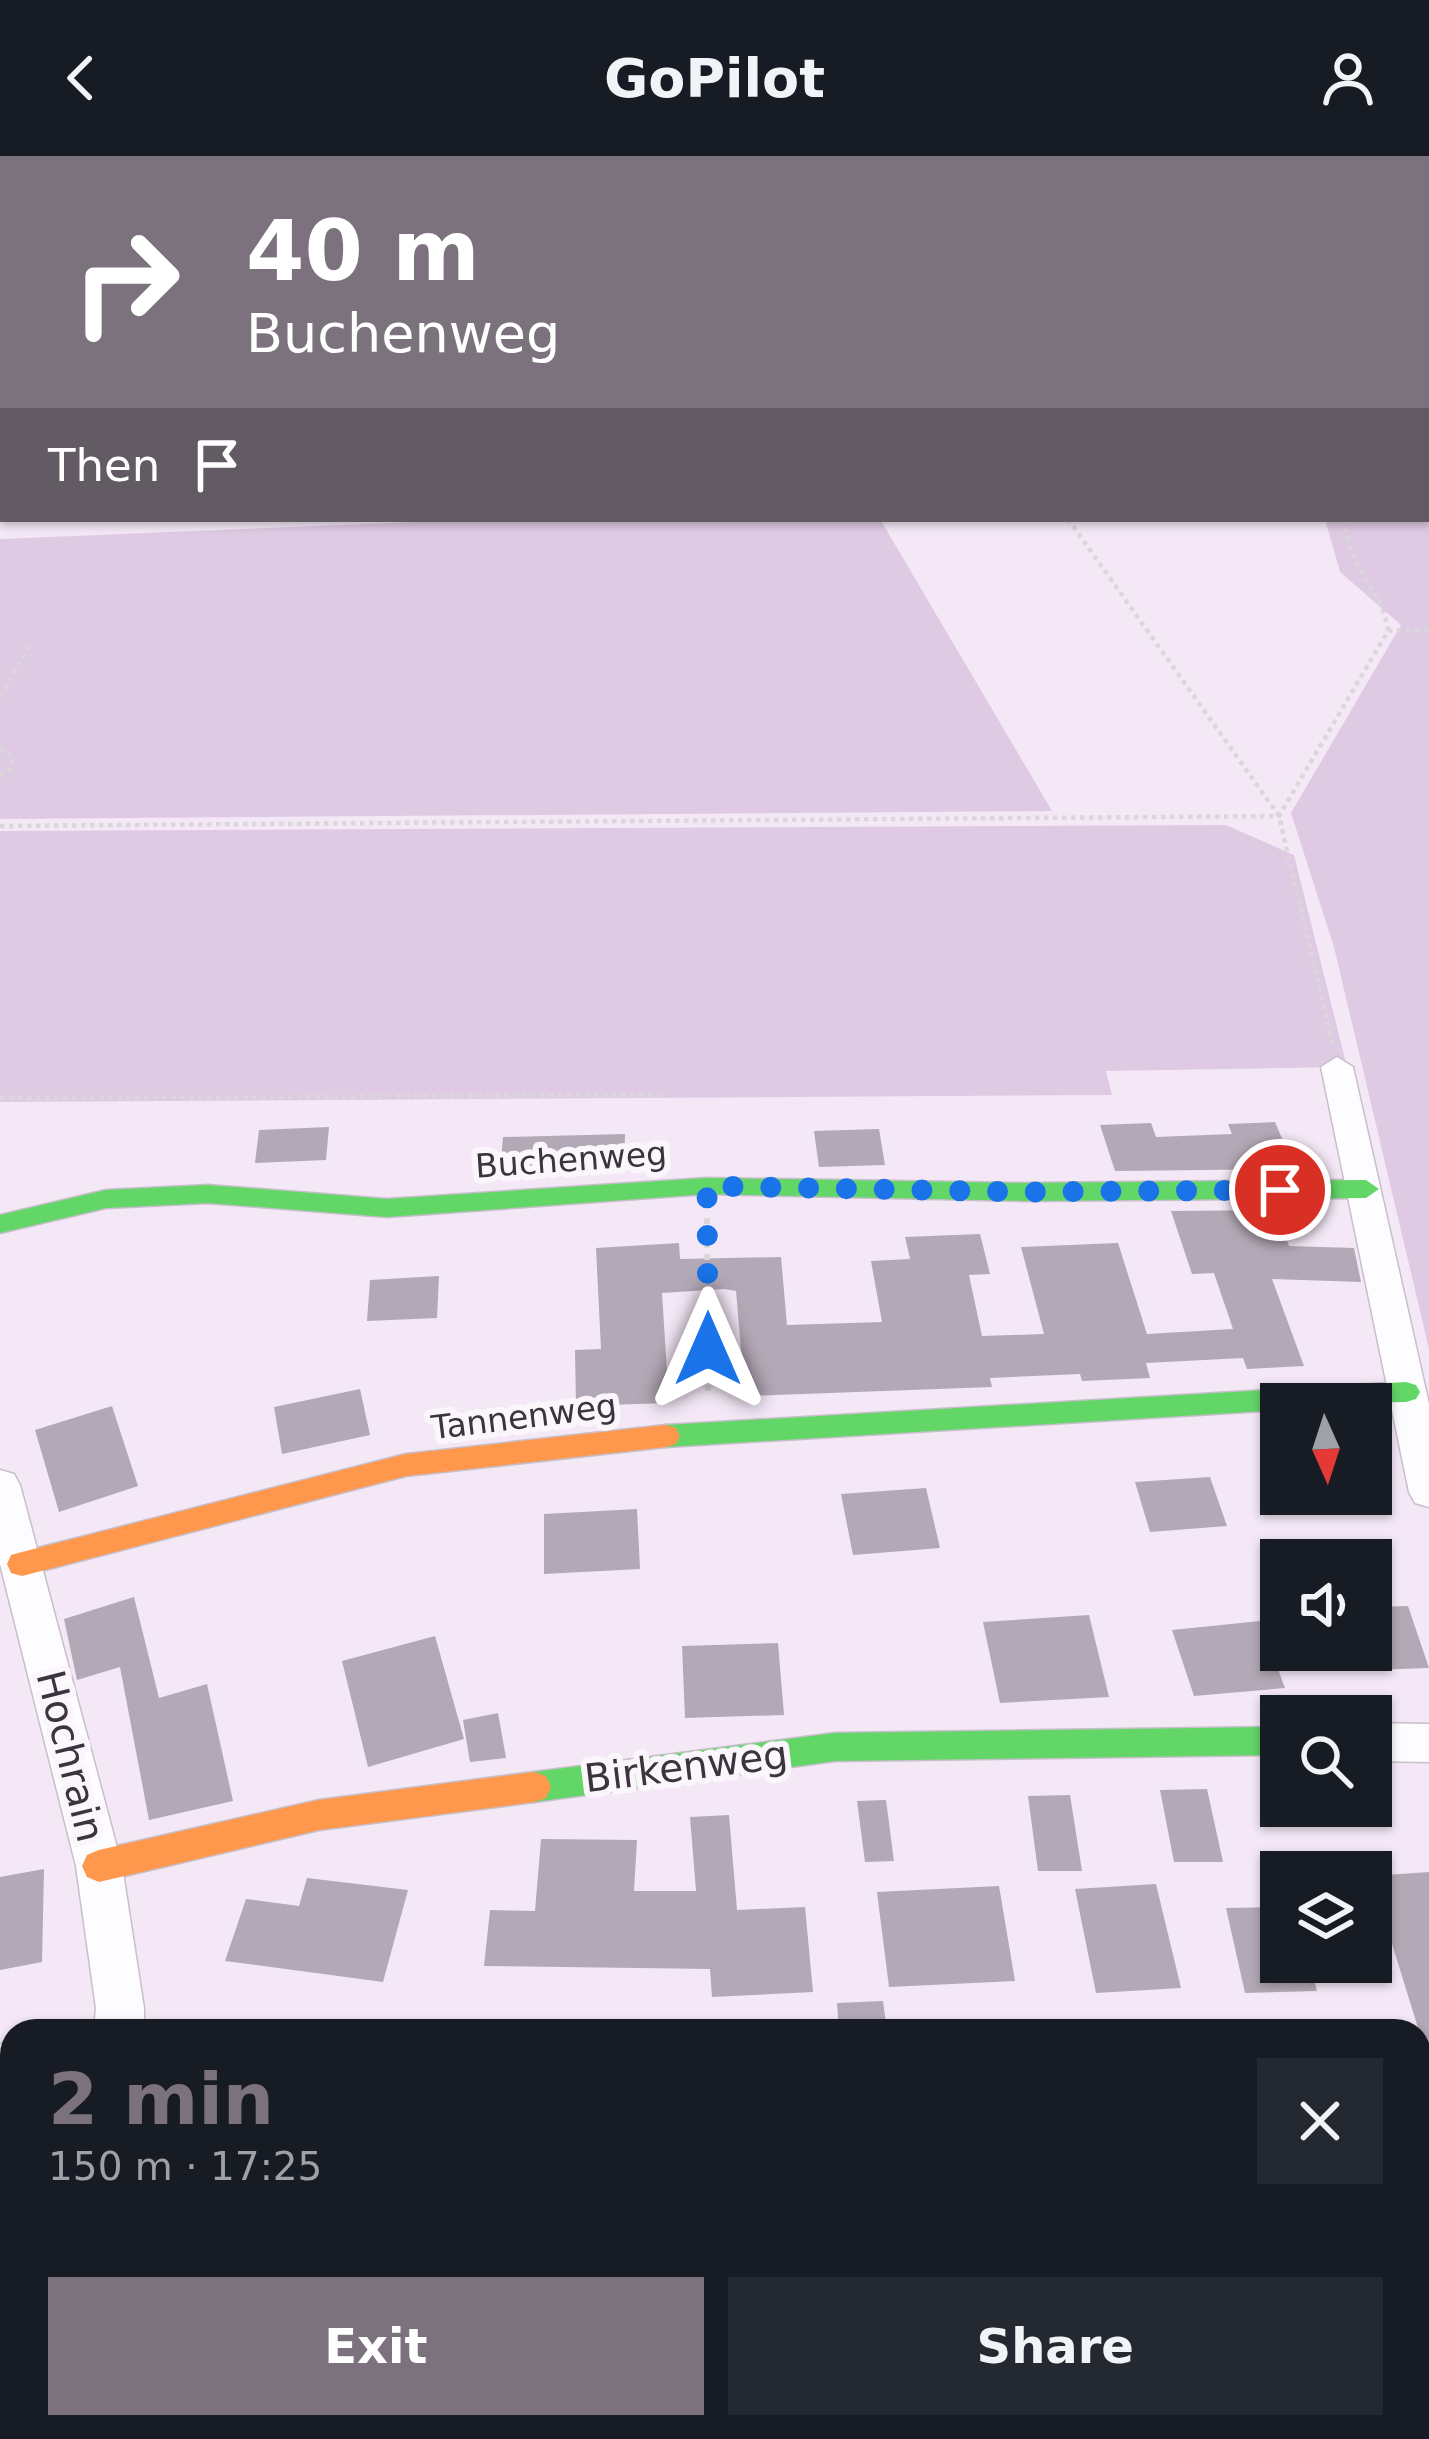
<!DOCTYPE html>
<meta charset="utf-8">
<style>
body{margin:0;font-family:"DejaVu Sans",sans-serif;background:#242831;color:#f1f3f6;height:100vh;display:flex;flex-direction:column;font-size:45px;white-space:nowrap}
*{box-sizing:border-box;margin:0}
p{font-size:39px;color:#9ea1a6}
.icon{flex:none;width:66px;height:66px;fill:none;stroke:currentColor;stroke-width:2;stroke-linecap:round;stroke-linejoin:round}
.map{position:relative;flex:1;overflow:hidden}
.side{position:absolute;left:0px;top:1863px;width:1431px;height:420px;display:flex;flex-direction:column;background:#171b24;border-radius:36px 36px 0 0;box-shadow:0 3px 9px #0004}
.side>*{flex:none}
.hud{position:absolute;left:0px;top:0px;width:1431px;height:366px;box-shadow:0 3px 9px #0004;background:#7c727e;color:#fff;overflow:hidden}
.needle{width:78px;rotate:177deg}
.fabs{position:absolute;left:1260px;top:1227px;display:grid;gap:24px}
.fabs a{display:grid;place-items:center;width:132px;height:132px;border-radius:0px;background:#171b24;box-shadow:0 3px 9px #0004;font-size:60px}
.pin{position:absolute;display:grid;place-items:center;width:102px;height:102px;color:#fff;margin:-51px;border:6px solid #fff;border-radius:50%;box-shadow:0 3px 12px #0007}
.me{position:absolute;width:132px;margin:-66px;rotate:0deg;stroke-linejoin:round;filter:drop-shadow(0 0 9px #0008)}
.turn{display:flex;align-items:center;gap:42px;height:252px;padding:0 48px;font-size:54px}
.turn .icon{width:156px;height:156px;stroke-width:2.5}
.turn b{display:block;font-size:84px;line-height:102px}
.then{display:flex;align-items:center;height:114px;padding:0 48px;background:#0003;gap:24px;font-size:45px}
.round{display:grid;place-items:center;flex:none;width:126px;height:126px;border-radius:0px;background:#242831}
.overview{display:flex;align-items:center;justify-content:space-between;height:204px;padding:0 48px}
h1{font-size:72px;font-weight:700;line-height:90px;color:#7c727e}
.cta{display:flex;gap:24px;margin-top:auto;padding:24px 48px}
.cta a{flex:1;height:138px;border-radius:0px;background:#7c727e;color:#fff;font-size:48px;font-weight:700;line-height:138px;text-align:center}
.cta a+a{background:#242831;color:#f1f3f6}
header{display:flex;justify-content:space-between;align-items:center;height:156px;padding:0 48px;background:#171b24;font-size:54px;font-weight:700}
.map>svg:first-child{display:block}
</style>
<header><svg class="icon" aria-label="back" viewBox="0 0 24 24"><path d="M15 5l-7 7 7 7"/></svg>GoPilot<svg class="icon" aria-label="person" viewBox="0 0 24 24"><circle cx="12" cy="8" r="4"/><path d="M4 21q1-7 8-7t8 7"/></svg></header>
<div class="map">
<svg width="1429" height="2283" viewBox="0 0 1429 2283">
<rect width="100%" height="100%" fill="#f4e8f7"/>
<path fill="#dfcae4" d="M0,0H515V3H3L0,150Z
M569,0H1429V1193L1334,791L1291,657L1401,469L1340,416L1325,363H1428V3Z
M489,363H880L1052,655L0,663V383Z
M1226,669L1294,699L1347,911L1106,915L1112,939L0,946V675Z
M919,2271H1265L1263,2283H927Z"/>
<path fill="#b3a8b6" d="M1275,966L1295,1013L1115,1015L1100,969L1151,967L1156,981L1232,978L1228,968Z
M329,971L326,1004L255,1007L259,974Z
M879,973L885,1009L819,1011L814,975Z
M625,978L624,1015L500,1016L503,981Z
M1275,1054L1289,1090L1354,1092L1361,1126L1272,1123L1304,1210L1247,1213L1243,1202L1146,1207L1150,1222L1082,1225L1080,1218L990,1222L992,1231L745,1240L736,1135L724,1133L662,1137L669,1247L576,1250L575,1194L601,1193L596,1092L679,1087L680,1103L781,1101L787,1169L882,1166L871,1105L910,1103L905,1081L980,1078L990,1118L969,1119L982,1180L1044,1178L1021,1091L1118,1087L1147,1178L1233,1173L1214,1117L1192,1118L1171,1055Z
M439,1120L437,1162L367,1165L370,1124Z
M360,1233L370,1279L282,1298L274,1251Z
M112,1250L138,1330L59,1356L35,1274Z
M1210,1321L1227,1370L1150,1376L1135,1326Z
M926,1332L940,1392L853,1399L841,1338Z
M637,1353L640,1413L544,1418V1358Z
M134,1441L159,1542L207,1528L233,1645L149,1664L120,1511L77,1524L64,1463Z
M1408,1450L1429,1512L1371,1514V1451Z
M1089,1459L1109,1541L1000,1547L983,1466Z
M1260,1465L1285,1532L1194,1540L1172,1474Z
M435,1480L464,1583L368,1611L342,1505Z
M778,1487L784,1559L685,1562L682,1490Z
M498,1557L506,1602L470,1606L463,1564Z
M1207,1633L1223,1706H1174L1160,1634Z
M1070,1639L1082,1715H1038L1028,1640Z
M886,1644L894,1705L865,1706L857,1645Z
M729,1659L737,1754L805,1751L813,1836L712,1841L710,1813L484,1810L490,1754L535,1755L541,1683L637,1684L634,1735H696L690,1661Z
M44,1713L42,1806L0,1814V1721Z
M1429,1716V1887L1423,1888L1371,1720Z
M307,1722L408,1734L383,1826L225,1805L246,1743L299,1750Z
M1156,1728L1181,1832L1096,1837L1075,1733Z
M999,1730L1015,1825L889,1831L877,1736Z
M1281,1751V1806H1310L1317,1835L1245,1837L1226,1752Z
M883,1845L887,1875H839L837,1847Z"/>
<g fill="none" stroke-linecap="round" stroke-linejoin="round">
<defs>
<path id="street" d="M1337,901L1353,911L1429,1248V1351L1415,1347L1409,1336L1321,911Z
M0,1314L14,1318L20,1329L122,1710L144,1852V1875H94L96,1852L76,1710L0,1408Z
M1371,1567L1429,1568V1606L1371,1605Z
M0,1888L12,1892V1942L0,1938Z
M853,2271H911L916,2283H858Z"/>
<path id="fast" d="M707,1022L1024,1027L1366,1024L1379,1033L1366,1042L1024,1045L707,1038L387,1061L208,1047L106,1052L0,1077V1059L106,1034L208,1029L387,1043Z
M1406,1226L1416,1229L1420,1236L1416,1243L1406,1246L1281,1248V1254L666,1291L656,1288L652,1280L656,1272L666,1269Z
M1281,1571V1599L835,1605L534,1646L522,1642L517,1631L522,1620L534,1616L835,1577Z"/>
<path id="slow" d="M666,1269L676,1272L680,1280L676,1288L666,1291L406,1320L22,1420L11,1417L7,1408L11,1399L22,1396L406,1298Z
M534,1616L546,1620L551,1631L546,1642L534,1646L319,1674L99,1726L87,1721L82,1710L87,1699L99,1694L319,1644Z"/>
</defs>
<use href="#street" stroke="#c7bfca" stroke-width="3"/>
<use href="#fast" stroke="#c7bfca" stroke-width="3"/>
<use href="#slow" stroke="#c7bfca" stroke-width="3"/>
<path stroke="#dad6da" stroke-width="4.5" stroke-dasharray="4.5 4.5" stroke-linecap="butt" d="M1068,363L1279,660L1333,890
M1388,475L1429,473
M0,541L30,489
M0,592L13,601L10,613L0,619
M0,670L1279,660L1388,475C1383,432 1343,408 1346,363
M0,942L660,939"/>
<path stroke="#dad6da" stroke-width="6" stroke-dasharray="6 6" stroke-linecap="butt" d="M707,1062L708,1235"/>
<use href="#street" fill="#fdfcfe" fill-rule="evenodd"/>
<use href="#fast" fill="#63d668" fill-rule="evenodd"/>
<use href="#slow" fill="#ff974d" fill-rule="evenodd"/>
</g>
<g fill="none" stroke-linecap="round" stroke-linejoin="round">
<path stroke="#1a73e8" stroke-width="21" stroke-dasharray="0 37.8" d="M708,1193L707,1030L1024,1036L1280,1034"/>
</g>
<g text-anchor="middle" stroke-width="12" stroke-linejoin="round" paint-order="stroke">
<g font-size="33" fill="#3b333d" stroke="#fbf6fc">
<text transform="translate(571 1003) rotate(-4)" y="12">Buchenweg</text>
<text transform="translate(524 1260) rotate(-7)" y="12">Tannenweg</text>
</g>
<g font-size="39" fill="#3b333d" stroke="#fbf6fc">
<text transform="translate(71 1600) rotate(76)" y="14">Hochrain</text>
<text transform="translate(686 1610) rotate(-7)" y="14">Birkenweg</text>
</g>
</g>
</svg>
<div class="fabs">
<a><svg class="needle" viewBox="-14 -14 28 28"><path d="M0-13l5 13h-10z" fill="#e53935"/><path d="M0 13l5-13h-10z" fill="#9ea1a6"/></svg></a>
<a><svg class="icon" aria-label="sound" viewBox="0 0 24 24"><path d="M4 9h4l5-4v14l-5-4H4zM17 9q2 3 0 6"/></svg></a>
<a><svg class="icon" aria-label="search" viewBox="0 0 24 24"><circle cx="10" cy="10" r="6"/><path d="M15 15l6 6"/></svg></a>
<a><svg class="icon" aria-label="layers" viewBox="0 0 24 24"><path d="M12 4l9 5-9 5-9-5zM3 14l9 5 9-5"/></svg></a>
</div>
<div class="pin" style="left:1280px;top:1034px;background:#d93025"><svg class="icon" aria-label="arrive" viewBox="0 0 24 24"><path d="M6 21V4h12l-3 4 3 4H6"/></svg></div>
<svg class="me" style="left:708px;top:1193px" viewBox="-20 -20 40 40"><path d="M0-17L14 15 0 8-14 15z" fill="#1a73e8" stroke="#fff" stroke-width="4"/></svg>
<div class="hud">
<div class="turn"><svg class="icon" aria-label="right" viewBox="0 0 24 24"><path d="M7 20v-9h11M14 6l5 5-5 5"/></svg><div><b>40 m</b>Buchenweg</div></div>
<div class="then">Then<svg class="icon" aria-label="arrive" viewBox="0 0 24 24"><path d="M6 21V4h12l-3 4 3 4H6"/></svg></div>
</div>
<section class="side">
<div class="overview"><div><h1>2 min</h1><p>150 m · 17:25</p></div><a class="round"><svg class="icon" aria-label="close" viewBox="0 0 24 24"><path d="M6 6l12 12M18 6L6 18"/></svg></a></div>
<div class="cta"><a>Exit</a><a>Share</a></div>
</section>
</div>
